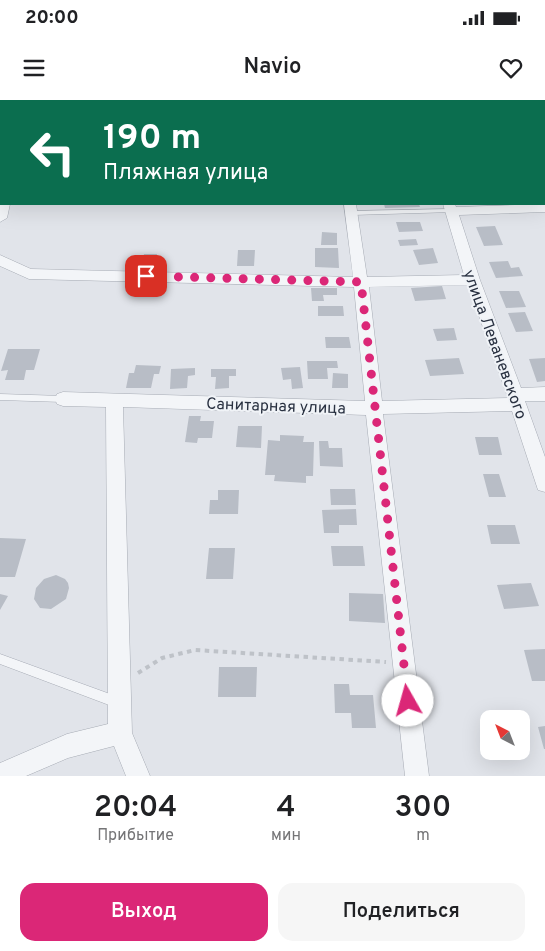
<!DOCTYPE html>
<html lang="ru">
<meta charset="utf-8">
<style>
body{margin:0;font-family:Overpass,sans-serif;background:#f6f6f6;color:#202124;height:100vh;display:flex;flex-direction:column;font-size:19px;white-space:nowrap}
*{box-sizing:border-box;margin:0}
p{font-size:16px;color:#757577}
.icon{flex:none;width:28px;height:28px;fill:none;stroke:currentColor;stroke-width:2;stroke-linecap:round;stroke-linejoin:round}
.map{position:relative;height:676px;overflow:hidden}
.panel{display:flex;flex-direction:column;background:#fff;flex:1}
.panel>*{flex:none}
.top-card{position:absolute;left:0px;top:0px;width:545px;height:105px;box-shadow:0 5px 20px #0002;background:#0b6e4f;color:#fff;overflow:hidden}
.needle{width:32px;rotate:318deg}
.buttons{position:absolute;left:480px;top:610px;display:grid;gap:10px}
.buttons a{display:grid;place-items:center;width:50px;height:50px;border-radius:10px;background:#fff;box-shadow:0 5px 20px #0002;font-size:25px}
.pin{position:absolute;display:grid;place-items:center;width:42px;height:42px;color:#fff;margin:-21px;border-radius:10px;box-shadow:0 2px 8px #0006}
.me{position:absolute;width:55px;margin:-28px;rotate:353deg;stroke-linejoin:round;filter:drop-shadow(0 0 4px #0008)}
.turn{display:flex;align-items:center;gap:18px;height:105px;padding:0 20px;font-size:22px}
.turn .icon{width:65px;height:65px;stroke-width:2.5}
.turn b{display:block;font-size:35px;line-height:42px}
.eta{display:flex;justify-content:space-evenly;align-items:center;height:85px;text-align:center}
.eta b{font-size:30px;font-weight:600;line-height:35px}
.cta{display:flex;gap:10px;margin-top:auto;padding:10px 20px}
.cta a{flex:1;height:58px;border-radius:15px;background:#db2777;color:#fff;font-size:20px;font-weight:600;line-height:58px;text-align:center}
.cta a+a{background:#f6f6f6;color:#202124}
.status{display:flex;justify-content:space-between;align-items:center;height:35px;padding:0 25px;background:#fff;direction:ltr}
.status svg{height:14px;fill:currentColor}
header{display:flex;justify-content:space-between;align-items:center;height:65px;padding:0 20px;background:#fff;font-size:22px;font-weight:600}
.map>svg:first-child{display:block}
</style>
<div class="status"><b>20:00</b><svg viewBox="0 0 49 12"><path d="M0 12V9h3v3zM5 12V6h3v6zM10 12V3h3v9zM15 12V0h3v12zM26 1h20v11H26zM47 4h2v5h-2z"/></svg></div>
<header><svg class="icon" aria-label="menu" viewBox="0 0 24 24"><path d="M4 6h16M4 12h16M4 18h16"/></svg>Navio<svg class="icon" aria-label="heart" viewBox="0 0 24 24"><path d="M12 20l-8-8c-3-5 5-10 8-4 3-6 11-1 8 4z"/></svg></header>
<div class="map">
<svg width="545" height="676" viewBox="0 0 545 676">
<rect width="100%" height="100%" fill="#e1e4ea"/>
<path fill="#cfd3dc" d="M182,0H365L179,1Z"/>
<path fill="#b8bdc6" d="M384,104H419L420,107L385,108Z
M396,122H420L423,131L399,132Z
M495,126L503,145L484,146L476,127Z
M322,132L337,133V145H321Z
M416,139L418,145L400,146L398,140Z
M315,148H338L339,168L315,167Z
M433,148L438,163L419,165L413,150Z
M238,150H255L254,166H237Z
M144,154H157L154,167H141Z
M508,161L511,168L519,167L523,176L496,178L489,162Z
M442,186L446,199L415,201L411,188Z
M311,188H337V195H323L324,201H312Z
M499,191H519L526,207L506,208Z
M318,206H343L344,216H318Z
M525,212L533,231L516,232L508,213Z
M454,228L457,240L437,241L433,229Z
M325,237H349L351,248H326Z
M8,249H40L34,270H26L24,280H5L8,270L1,271Z
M459,258L464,274L430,276L425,260Z
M545,258V281L537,282L529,259Z
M307,261H337L338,268H327L328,279H308Z
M136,265L161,266L159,274H154L151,288H126L129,273H134Z
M300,267L303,288L292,289L291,279L283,280L281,268Z
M195,268V275L188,276L187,288L170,289L171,269Z
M211,269H236V276H229V288L215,289L216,277H211Z
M333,273L348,274V288H332Z
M189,316H201L200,321H214L212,338H198L197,343L185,342Z
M238,326H262L261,348L236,347Z
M280,335L304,336L303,342H314L313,376H306V383L274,381L275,375H265L268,340L280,341Z
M475,337H498L502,355H479Z
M319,341H328L329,348H342L343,367L320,366Z
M483,374H499L506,397H489Z
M330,389H355L356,405H331Z
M218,390H239L238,414H209L210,400H218Z
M356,409L357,425H339V433H324L322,410Z
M487,425H515L520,444H491Z
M0,438L26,439L15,477H0Z
M331,446H363L365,466H333Z
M209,448H235L233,479H206Z
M56,475L65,479L68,483L69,488L66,499L51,509L40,508L34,499L36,488L44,479Z
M531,483L539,506L504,509L497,485Z
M349,493L383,494L385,523L349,521Z
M0,494L8,496L0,510Z
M545,549V581H532L524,550Z
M219,567H257L256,597H218Z
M334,584H349L350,595H373L376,628H352L351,613H335Z
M545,626V649H544L538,627Z"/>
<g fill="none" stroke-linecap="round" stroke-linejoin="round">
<defs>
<path id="service" d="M116,0H122L123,1H117Z
M502,0H508L509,1H503Z
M451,109L454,111L453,112L352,115L349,113L352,111Z
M0,294L63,296L67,299L63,302L0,300Z
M0,554L121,598L123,602L121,606L117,608L0,564Z"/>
<path id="minor" d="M22,0H32V1H22Z
M405,0H415V1H405Z
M0,101L1,104H10L7,118L0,122Z
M344,104H356L367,177L464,175L443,104H455L456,107L545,104V112L459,115L480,180L521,288L545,287V301H525L545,357V392L538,390L536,384L512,311L383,314L429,676H405L366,315L123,307L132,633L150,676H126L114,646L68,658L26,676H0V663L67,634L108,624L106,307L63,306L57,304L55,299L57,294L63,292L365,301L354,187L29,179L0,166V155L31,169L353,177ZM468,185L508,298L382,301L369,187Z"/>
</defs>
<use href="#service" stroke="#a6abb4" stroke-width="1"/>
<use href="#minor" stroke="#a6abb4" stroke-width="1"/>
<path stroke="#bec2c8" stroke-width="4" stroke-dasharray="4.5 4.5" stroke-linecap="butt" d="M138,573L162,558L195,550L386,562"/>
<use href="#service" fill="#f3f5f8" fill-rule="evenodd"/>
<use href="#minor" fill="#f3f5f8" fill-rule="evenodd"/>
</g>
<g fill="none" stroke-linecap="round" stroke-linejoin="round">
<path stroke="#db2777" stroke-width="9" stroke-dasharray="0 16.2" d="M146,176L361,182L408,601"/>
</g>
<g text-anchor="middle" stroke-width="4" stroke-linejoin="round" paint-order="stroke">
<g font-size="16" fill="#293141" stroke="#f0f3f7">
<text transform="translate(496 244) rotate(70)" y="6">улица Леваневского</text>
<text transform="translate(276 305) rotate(2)" y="6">Санитарная улица</text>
</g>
</g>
</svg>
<div class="buttons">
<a><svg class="needle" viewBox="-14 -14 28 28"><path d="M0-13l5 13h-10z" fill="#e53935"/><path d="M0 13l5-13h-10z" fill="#757577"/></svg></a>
</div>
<div class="pin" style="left:146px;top:176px;background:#d93025"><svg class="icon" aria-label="arrive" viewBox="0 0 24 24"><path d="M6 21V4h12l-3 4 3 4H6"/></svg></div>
<svg class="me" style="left:408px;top:601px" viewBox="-20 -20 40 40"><circle r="19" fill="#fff"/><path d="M0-13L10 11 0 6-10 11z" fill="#db2777"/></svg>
<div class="top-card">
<div class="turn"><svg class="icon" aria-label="left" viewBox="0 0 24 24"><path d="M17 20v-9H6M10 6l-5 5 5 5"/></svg><div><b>190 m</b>Пляжная улица</div></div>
</div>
</div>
<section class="panel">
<div class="eta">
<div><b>20:04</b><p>Прибытие</p></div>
<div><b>4</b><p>мин</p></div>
<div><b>300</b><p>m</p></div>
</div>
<div class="cta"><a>Выход</a><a>Поделиться</a></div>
</section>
